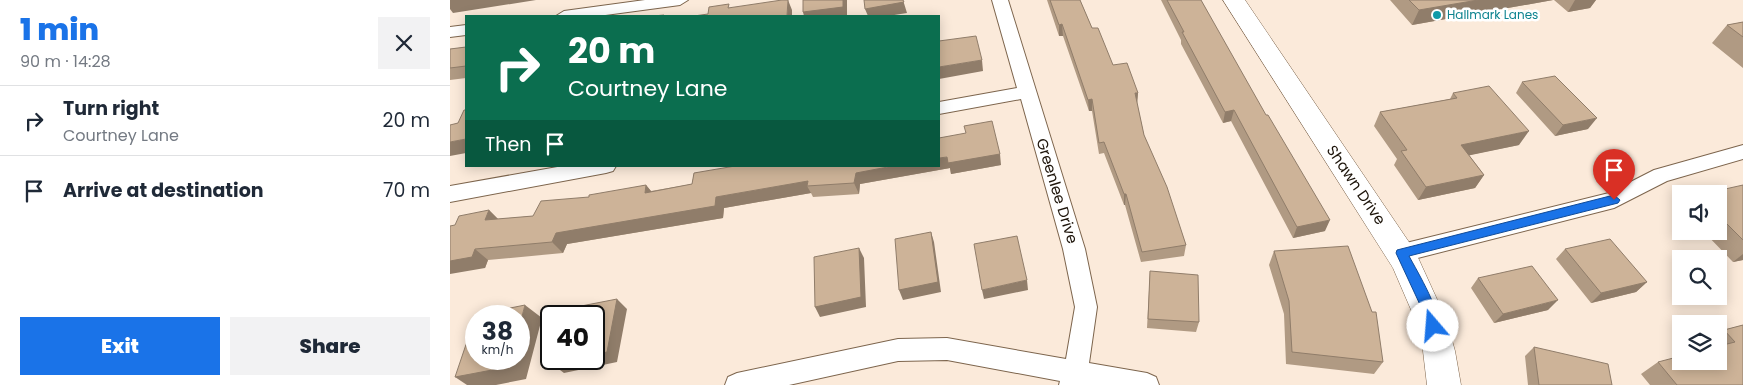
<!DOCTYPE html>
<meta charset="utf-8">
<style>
body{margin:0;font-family:Poppins,sans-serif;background:#f2f2f3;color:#1f2937;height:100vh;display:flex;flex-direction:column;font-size:19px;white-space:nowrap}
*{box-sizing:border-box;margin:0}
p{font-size:16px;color:#747a83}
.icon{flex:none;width:28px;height:28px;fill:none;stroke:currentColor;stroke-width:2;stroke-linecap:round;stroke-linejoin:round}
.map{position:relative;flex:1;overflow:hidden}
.panel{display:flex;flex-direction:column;background:#fff;width:450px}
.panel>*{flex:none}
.hud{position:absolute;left:15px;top:15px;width:475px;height:152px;border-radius:0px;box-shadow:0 2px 12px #0003;background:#0b6e4f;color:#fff;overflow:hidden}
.controls{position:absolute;left:1222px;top:185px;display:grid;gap:10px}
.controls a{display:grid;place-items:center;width:55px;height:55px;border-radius:0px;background:#fff;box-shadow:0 2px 12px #0003;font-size:25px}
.speed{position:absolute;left:15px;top:305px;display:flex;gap:10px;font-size:25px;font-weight:700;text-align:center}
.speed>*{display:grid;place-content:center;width:65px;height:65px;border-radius:50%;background:#fff;box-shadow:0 2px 12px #0003;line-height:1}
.speed small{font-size:12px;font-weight:400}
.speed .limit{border:2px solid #111;border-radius:8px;background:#fff;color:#111}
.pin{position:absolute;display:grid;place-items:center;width:42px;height:42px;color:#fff;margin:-51px -21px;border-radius:50% 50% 50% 0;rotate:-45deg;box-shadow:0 0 5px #0007}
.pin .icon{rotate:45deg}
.me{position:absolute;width:55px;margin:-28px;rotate:342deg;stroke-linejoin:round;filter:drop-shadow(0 0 4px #0008)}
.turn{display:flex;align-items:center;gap:18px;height:105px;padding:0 20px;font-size:22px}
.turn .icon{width:65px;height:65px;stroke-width:2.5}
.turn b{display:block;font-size:35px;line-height:42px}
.then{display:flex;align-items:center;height:48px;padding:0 20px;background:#0003;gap:10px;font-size:19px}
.round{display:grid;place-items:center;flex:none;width:52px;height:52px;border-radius:0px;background:#f2f2f3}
.overview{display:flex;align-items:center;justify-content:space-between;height:85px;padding:0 20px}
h1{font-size:30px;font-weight:800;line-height:38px;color:#1a73e8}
.action{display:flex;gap:10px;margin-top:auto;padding:10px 20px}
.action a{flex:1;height:58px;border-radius:0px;background:#1a73e8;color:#fff;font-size:20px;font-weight:800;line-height:58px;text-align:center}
.action a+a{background:#f2f2f3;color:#1f2937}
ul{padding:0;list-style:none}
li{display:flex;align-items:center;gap:15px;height:70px;padding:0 20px;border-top:1px solid #e0e1e3}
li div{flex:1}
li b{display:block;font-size:19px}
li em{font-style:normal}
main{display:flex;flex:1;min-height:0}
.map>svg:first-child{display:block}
</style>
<main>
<section class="panel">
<div class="overview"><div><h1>1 min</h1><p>90 m · 14:28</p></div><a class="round"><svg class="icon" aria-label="close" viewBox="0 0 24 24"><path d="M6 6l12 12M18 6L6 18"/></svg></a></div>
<ul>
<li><svg class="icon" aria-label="right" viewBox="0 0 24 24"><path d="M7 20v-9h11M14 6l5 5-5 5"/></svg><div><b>Turn right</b><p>Courtney Lane</p></div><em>20 m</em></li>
<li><svg class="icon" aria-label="arrive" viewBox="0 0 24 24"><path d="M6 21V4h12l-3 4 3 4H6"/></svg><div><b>Arrive at destination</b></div><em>70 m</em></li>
</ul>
<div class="action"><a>Exit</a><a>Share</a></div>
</section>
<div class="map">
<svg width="1293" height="385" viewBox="0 0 1293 385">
<rect width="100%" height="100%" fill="#fbeada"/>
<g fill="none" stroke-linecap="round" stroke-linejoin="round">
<defs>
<path id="street" d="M195,0H238L230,5L148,16H106L114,11Z
M542,0H558L635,249L647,307L639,363L697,373L706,377L709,385H609L610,381L497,360L448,361L339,385H275L278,377L287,373L448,339L497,338L616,359L625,307L613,249L571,99L489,114V102L567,88Z
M16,25V35L0,37V27Z
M1293,145V159L1217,181L1164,208L952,262L944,259L941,253L944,247L952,244L1159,193L1204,170Z
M113,166H166L163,171L156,173L0,202V186Z"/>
<path id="secondary" d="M773,0H795L965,251L996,319L1005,351L1011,385H977L973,351L965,319L943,268Z"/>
</defs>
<use href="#street" stroke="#7d654d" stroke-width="2"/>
<use href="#secondary" stroke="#7d654d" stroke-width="1"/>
<use href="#street" fill="#fff" fill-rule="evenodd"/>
<use href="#secondary" fill="#fff" fill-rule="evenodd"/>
</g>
<path fill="#b09a83" d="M597,0H630L642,28L663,65L688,93L687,103L694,135L736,245L734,256L691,262L675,205H674L654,153L649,154L642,111H639L613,36H609Z
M711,0H751L875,231L843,238L781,121L773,123L731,44V40Z
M940,0H1103L962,25Z
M1104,0H1146L1140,8L1118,12Z
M1293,22V68L1262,43L1277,25Z
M16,47V78L0,80V49Z
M1072,82L1138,129L1105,136L1066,93Z
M1003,93L1069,145L1019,155L1034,175L1025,188L968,200L944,165L947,159L924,126L930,112L1000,99Z
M551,165L501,174L500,168L410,184L409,194L363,197L361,193L274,208L273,218L117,244L113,253L38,260L35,268L5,225L39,210L48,219L83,216L139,197L196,185L201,191L242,184L244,173Z
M1293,185V260L1283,262L1253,231H1269V194Z
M1115,249L1197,282L1186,292L1141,303L1106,259Z
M824,251L933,362L924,374L836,364L834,314L819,265Z
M700,271L749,322L746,332L697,328Z
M1028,278L1098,310L1044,323L1021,288Z
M1293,325V385H1200L1191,374L1208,362L1269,361V334L1274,330Z
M1084,347L1162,385H1078L1075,356Z"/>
<path fill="#907d6a" d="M0,0H86L3,13L0,9Z
M338,0L342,10V16H337Z
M393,0H397V16H354L353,12Z
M453,0L457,13L438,16H418L415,9Z
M1028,0H1103L962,25L969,10Z
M1125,0H1146L1140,8L1118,12Z
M612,24L613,36H609V25Z
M532,60L533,71L489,79V67Z
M685,93H688L687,104Z
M642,99V111H639L638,100Z
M784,110L781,121L773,123L775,112Z
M1147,118L1138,129L1105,136L1113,125Z
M1079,131L1069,145L1002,159L1011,145Z
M16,139V153L0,156V142Z
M550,154L551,165L501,174L500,168L410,184L409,194L404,183L406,173L443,166H489V158L497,157Z
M1034,175L1025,188L968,200L976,187Z
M358,181L357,186L361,193L274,208L273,218L117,244L113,253L102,242L106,233L266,197Z
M196,185L205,196L195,193Z
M674,194H676L675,205H674Z
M39,210L51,222L35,220Z
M880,220L875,231L843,238L847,227Z
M481,232L484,242L491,292L453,300L449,290Z
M409,248L414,258L416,307L370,317L365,307Z
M25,249L38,260L35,268L0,274V261Z
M1293,254V260L1283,262Z
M577,280L578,290L534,299L532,290Z
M1197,282L1186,292L1141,303L1151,293Z
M167,299L177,309L167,362L114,373L102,364L126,359H144V355Z
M1108,300L1098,310L1044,323L1053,314Z
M75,305L92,318L76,379L46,385H17L5,377L60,359H69V328Z"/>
<path fill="#cdb398" stroke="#907d6a" d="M332,0H338L337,16H244L258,14L259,7L279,4L278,8Z
M353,0H393V7L353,12Z
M414,0H453L454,2L415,9Z
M600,0H630L642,28H648L663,65L677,63L688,93H685L694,135L717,187L736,245L692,252L676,194H674L654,142L649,143L642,99L638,100L612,24L609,25Z
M717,0H751L816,115H818L880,220L847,227L784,110L775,112L732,32H734Z
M959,0H1028L969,10Z
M214,15V16H203Z
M1293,22V37L1277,25Z
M526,36L532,60L489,67V41Z
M16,47V66L0,68V49Z
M1105,76L1147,118L1113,125L1072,82Z
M1039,86L1079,131L1011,145L1034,175L976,187L951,151L957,150L930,112L1007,98L1003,93Z
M14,110H16V139L0,142V125L8,123Z
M542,121L550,154L498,163L497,157L489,158V138L516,133L514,126Z
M285,166H443L406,173L404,183L357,186L358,181L266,197L265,206L106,233L102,242L25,249L22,257L0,261V226L5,225L9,216L39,210L35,220L83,216L91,201L139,197V195L196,185L195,193L242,184L244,173Z
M1293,185V240L1269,216V194H1253Z
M481,232L488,282L449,290L445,239Z
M567,236L577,280L532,290L524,244Z
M1160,239L1197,282L1151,293L1115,249Z
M898,246L922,312H926L933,362L842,352L839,301L824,251Z
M409,248L411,297L365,307L364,257Z
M1082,266L1108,300L1053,314L1028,278Z
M700,271L748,275L749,322L698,319Z
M167,299L157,352L144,355V316H114L116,309Z
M75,305L69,328V316H26V359H60L58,367L5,377L26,315Z
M1293,325V385H1227L1208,362L1231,356V361H1269V346L1285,342L1274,330Z
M1084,347L1158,364L1162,385H1089Z
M103,359H126L102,364Z"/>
<path fill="#1a73e8" stroke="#114b97" d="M1164,195L1170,200L1168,203L959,256C967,271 994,316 988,330H979L972,309L946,253L947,250Z"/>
<circle fill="#0f9aa8" stroke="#fff" stroke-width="2" cx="987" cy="15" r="5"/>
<g text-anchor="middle" stroke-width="5" stroke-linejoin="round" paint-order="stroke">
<g font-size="12" fill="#0d838f" stroke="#fff" text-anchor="start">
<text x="997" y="19">Hallmark Lanes</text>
</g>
<g font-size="15" fill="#1d140a" stroke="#fff">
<text transform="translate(906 185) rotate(56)" y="5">Shawn Drive</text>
<text transform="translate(607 191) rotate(73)" y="5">Greenlee Drive</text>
</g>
</g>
</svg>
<div class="controls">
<a><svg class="icon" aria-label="sound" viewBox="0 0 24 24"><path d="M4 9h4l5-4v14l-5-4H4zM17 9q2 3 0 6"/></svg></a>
<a><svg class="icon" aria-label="search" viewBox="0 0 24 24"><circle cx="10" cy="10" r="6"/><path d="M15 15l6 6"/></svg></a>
<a><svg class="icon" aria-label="layers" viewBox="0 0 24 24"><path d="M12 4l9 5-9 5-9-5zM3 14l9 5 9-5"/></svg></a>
</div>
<div class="speed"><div>38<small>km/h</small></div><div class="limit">40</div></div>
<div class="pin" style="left:1164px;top:200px;background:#d93025"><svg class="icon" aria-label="arrive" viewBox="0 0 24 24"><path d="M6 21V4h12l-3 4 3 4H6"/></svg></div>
<svg class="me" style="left:983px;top:326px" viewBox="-20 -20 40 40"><circle r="19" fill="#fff"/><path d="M0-13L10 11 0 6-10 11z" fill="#1a73e8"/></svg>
<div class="hud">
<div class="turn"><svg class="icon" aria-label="right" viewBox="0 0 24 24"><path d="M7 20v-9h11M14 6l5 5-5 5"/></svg><div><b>20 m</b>Courtney Lane</div></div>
<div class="then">Then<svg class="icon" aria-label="arrive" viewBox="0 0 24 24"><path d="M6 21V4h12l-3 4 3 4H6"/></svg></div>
</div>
</div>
</main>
